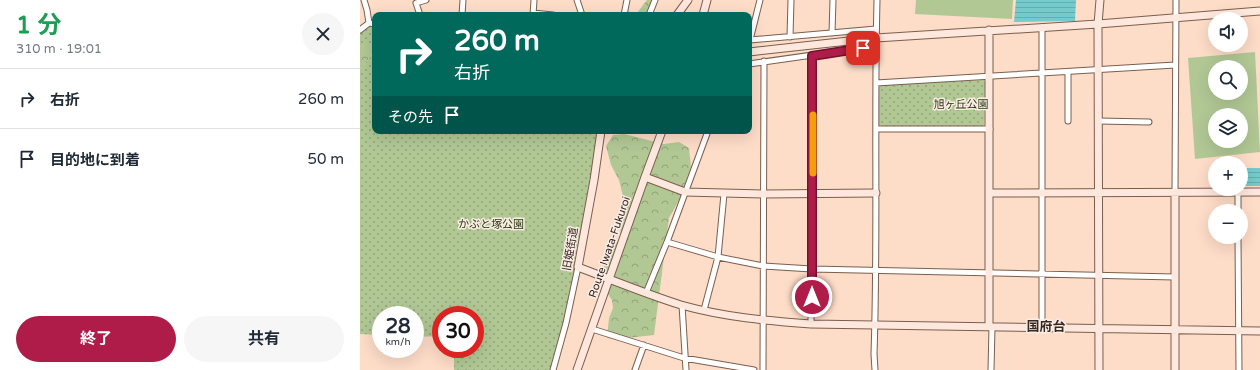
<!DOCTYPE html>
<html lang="ja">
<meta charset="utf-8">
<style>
body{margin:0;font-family:"Varela Round","Noto Sans JP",sans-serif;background:#f6f6f7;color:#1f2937;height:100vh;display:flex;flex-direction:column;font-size:15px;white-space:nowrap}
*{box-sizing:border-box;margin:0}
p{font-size:13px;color:#747a83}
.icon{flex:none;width:22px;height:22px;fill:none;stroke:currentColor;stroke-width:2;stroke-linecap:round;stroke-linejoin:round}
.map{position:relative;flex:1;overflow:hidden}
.sheet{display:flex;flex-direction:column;background:#fff;width:360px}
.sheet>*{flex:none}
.top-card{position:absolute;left:12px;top:12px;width:380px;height:122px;border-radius:8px;box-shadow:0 4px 16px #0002;background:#00695c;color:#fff;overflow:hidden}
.controls{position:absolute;left:848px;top:12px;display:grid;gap:8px}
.controls a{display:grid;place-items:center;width:40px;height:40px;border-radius:50%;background:#fff;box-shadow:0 4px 16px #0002;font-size:20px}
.speed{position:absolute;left:12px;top:306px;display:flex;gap:8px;font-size:20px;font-weight:700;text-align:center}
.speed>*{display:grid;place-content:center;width:52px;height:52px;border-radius:50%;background:#fff;box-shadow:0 4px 16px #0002;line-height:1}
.speed small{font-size:10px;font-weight:400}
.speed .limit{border:6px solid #d22;background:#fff;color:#111}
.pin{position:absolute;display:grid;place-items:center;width:34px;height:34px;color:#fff;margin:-17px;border-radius:8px;box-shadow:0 2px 6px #0006}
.me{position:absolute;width:44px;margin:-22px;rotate:0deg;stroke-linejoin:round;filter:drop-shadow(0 0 3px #0008)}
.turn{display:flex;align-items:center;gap:14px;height:84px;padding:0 16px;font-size:18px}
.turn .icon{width:52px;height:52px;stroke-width:2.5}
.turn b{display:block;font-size:28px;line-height:34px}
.then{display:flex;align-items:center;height:38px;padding:0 16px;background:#0003;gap:8px;font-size:15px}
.round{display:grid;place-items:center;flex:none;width:42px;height:42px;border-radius:21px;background:#f6f6f7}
.summary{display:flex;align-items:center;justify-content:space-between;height:68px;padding:0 16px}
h1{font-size:24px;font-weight:700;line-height:30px;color:#1e9e55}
.cta{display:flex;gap:8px;margin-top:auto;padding:8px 16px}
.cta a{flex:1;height:46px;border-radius:24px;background:#af1c49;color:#fff;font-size:16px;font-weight:700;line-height:46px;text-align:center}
.cta a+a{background:#f6f6f7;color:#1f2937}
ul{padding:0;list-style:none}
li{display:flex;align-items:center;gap:12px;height:60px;padding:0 16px;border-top:1px solid #e0e1e3}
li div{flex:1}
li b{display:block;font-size:15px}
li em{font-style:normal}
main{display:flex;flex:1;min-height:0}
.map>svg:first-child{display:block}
</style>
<main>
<section class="sheet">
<div class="summary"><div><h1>1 分</h1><p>310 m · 19:01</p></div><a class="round"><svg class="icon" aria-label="close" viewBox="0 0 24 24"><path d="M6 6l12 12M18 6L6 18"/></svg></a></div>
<ul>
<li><svg class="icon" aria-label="right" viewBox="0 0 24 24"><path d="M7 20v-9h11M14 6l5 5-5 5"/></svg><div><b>右折</b></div><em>260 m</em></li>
<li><svg class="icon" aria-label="arrive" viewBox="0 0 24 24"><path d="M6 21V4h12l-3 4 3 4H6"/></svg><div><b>目的地に到着</b></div><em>50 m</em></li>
</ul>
<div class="cta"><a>終了</a><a>共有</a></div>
</section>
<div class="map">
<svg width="900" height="370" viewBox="0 0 900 370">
<defs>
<pattern id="forest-crowns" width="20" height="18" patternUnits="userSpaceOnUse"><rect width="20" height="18" fill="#b1c895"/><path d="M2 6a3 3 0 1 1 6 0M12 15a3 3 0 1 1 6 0" fill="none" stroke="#91a279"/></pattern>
<pattern id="park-dots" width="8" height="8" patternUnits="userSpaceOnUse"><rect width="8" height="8" fill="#b1c895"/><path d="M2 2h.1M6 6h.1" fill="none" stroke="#91a279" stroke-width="1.8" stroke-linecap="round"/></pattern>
<pattern id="water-rules" width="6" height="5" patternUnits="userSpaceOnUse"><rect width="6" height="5" fill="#75cbcb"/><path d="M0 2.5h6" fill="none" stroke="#66aeae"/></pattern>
</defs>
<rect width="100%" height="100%" fill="#fddcc8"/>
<path fill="#b1c895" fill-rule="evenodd" d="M556,0H653L652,19L555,14Z
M895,52L900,152L835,159L828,58ZM855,67H881V93H855ZM855,115H881V141H855Z"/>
<path fill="url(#forest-crowns)" d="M287,0H292L286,15H266L265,11L277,13Z
M11,42H15V54H13L0,69V47Z
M264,134L304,144L319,142L329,148L331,167L319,200L309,218L294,335L258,339L247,338L249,318L253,308L252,300L245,290V274L243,261L260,238L263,196L259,180L251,165L246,146L253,135Z"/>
<path fill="url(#park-dots)" d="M12,25H15V42L0,47V33Z
M13,54H15V131H241L196,370H94V349H115V315H81V336L55,337V315H21V335L0,334V69Z
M624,80L625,82L624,125L622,127L521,126L518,124L519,87L522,85Z"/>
<path fill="url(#water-rules)" d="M656,0H716L715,21L654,22Z
M881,168H900V186H881Z"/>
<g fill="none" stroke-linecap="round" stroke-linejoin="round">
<defs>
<path id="street" d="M4,0L7,10L9,23
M217,0L222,15
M400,0L390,40L516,29
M173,13L193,15
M60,15L56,3L66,0
M102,15L103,0
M173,15L174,0
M264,15L267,0
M289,15L295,0
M682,27V329
M0,30L9,23L15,24
M472,33L473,0
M430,37L431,0
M389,64L516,46
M708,72V121
M516,83L815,65
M738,121L789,122
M517,129H630
M815,192L816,0
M878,193V211
M878,237L879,370
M307,242L358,257L403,266L452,269L815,277
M286,293L307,242L348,131
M322,305L326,370
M344,310L358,257L364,194
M451,324L452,56
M232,329L324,358L394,370
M193,370L206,323L218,267
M275,370L284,345
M403,370L404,61
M515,370L514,354C518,236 514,118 517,0
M631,370L632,327"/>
<path id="secondary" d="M317,15L328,0
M343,15L347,0
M629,30V327
M389,52L516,38L738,24L900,11
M241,131L234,180L218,267C252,280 286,294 321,305C364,317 408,321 451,324L900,331
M285,177L325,192L403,194L516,193
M815,192V370
M629,193L900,192
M217,370L285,177L302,131
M739,370L738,24L740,0"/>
</defs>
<use href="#street" stroke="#7b5e4d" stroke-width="7"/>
<use href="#secondary" stroke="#7b5e4d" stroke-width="9"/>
<use href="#street" stroke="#fff" stroke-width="5"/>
<use href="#secondary" stroke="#fee8de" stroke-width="7"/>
</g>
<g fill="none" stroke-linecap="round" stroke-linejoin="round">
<defs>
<path id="route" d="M452,297V56L503,48"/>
</defs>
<use href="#route" stroke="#72122f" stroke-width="10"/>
<use href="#route" stroke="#af1c49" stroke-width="7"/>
<path stroke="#f59e0b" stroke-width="7" d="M453,173V115"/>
</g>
<g text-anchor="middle" stroke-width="3" stroke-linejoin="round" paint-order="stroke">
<g font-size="11" fill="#28380e" stroke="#fbede5">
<text x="601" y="108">旭ヶ丘公園</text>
<text x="131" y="228">かぶと塚公園</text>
</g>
<g font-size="11" fill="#352921" stroke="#fbede5">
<text transform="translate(249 247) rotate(-71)" y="4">Route Iwata-Fukuroi</text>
<text transform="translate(210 249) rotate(-80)" y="4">旧姫街道</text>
</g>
<g font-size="13" font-weight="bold" fill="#352921" stroke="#fbede5">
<text x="686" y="331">国府台</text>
</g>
</g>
</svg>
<div class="controls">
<a><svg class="icon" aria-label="sound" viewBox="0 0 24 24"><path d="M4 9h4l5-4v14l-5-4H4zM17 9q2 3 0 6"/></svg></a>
<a><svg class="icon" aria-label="search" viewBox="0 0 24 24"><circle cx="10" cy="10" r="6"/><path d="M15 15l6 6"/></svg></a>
<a><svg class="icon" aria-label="layers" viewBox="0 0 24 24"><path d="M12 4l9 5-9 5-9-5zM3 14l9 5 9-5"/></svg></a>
<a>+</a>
<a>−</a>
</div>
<div class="speed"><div>28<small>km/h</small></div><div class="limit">30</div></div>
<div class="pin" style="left:503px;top:48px;background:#d93025"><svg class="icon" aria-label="arrive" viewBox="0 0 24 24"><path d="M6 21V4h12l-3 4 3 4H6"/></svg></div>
<svg class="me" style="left:452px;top:297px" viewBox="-20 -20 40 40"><circle r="17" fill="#af1c49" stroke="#fff" stroke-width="3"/><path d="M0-11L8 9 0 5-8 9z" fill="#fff"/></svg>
<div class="top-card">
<div class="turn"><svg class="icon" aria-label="right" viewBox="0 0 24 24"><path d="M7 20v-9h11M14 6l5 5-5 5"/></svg><div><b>260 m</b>右折</div></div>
<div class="then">その先<svg class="icon" aria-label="arrive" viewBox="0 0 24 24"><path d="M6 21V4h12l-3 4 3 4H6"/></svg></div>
</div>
</div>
</main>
